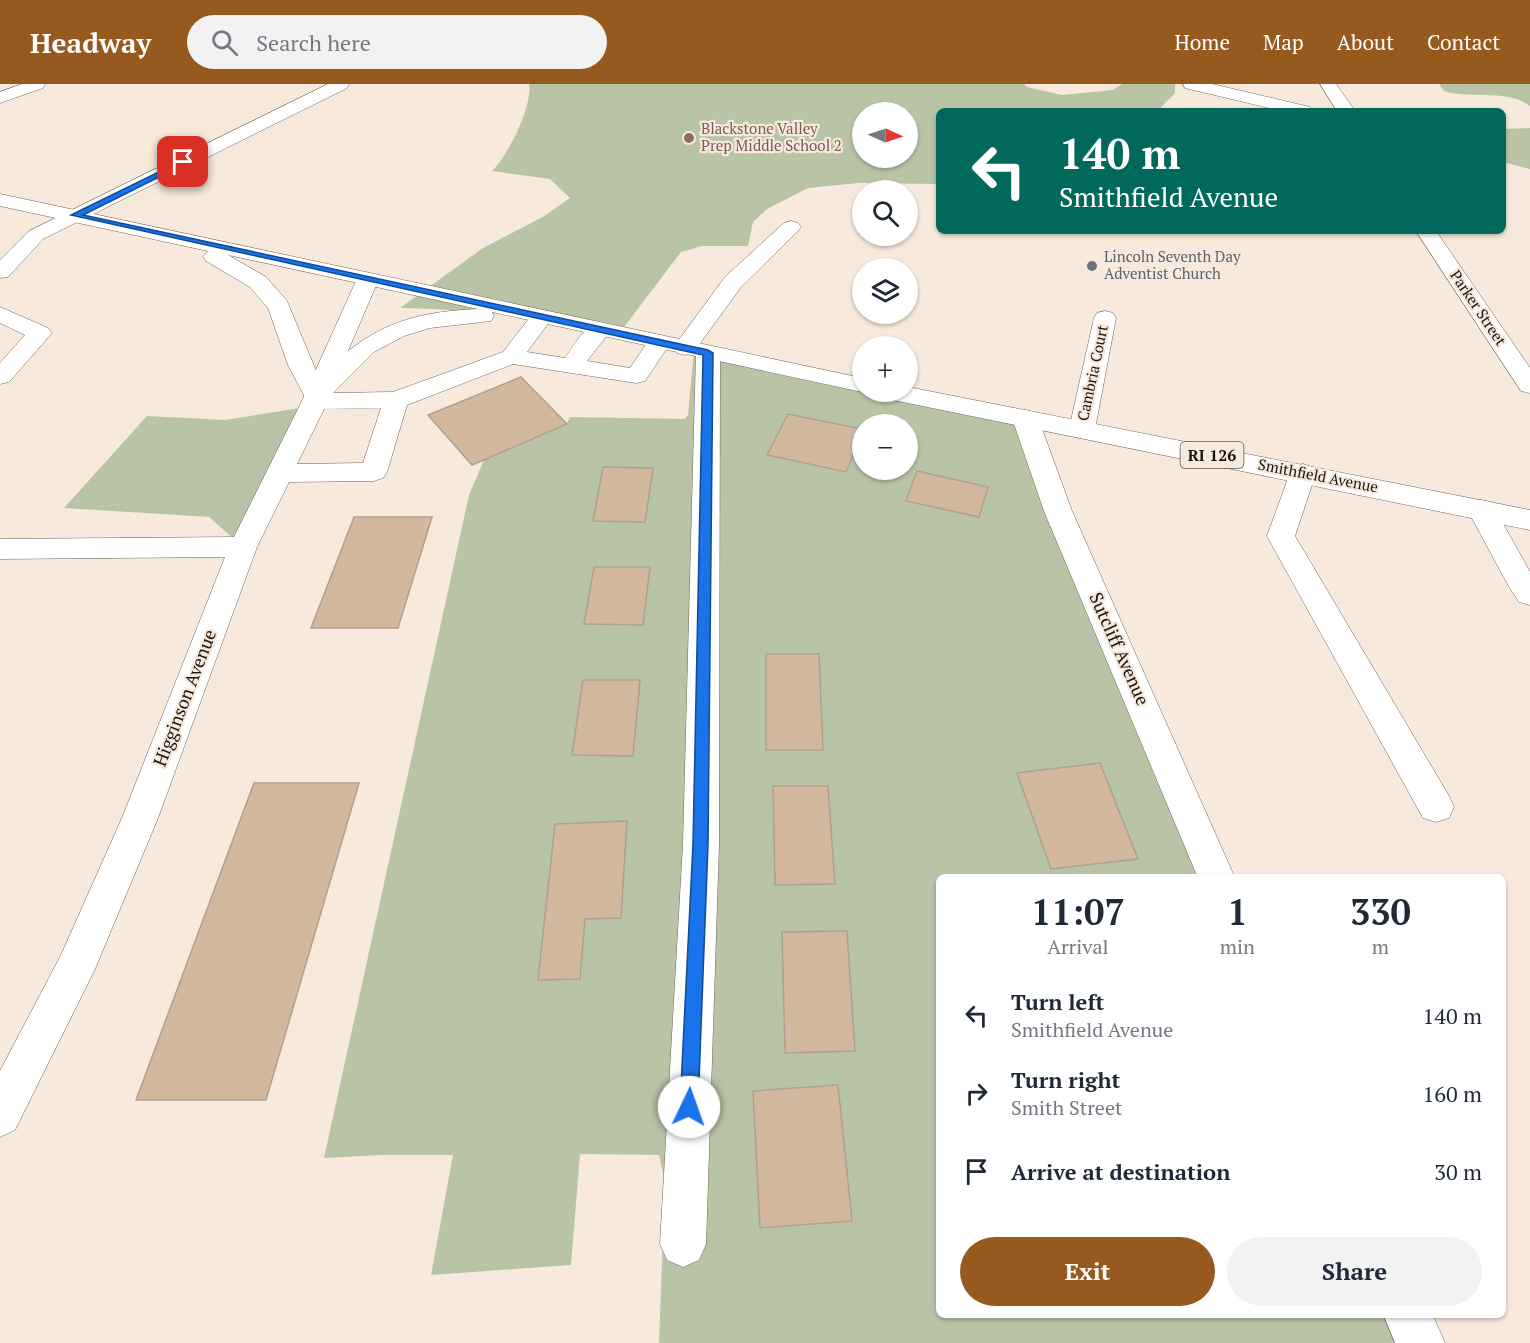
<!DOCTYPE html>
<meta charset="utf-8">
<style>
body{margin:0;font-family:"PT Serif",serif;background:#f2f2f3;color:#1f2937;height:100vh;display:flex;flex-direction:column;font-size:22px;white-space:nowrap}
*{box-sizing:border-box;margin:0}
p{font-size:20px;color:#747a83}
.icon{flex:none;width:33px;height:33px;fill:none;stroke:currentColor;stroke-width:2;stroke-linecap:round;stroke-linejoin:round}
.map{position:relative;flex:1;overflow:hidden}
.drawer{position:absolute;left:936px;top:790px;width:570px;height:444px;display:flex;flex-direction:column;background:#fff;border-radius:9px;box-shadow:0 2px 4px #0004}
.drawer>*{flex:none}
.hud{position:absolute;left:936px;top:24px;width:570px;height:126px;border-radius:9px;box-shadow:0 2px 4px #0004;background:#00695c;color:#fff;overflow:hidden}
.needle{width:39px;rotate:93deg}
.fabs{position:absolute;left:852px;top:18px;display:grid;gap:12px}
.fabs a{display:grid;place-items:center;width:66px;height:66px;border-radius:50%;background:#fff;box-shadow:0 2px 4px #0004;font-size:30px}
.pin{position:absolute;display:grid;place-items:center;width:51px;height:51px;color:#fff;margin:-26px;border-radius:12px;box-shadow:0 3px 9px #0006}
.me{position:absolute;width:66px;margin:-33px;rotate:3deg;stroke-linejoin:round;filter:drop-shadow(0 0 4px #0008)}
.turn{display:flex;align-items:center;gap:21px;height:126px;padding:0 24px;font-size:27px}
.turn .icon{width:78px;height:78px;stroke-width:2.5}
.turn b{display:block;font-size:42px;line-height:51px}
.eta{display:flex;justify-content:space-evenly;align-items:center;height:102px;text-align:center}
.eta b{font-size:36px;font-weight:600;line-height:42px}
.action{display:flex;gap:12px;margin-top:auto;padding:12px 24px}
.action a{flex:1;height:69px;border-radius:36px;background:#975a1e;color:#fff;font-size:24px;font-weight:600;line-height:69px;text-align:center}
.action a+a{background:#f2f2f3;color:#1f2937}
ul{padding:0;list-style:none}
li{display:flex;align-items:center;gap:18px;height:78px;padding:0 24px}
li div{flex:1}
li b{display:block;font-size:22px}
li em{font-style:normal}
header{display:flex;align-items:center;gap:36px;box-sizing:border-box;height:84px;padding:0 30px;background:#975a1e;color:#fff}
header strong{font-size:28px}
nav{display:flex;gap:33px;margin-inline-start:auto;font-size:21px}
.search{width:420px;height:54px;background:#f2f2f3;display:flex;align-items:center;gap:15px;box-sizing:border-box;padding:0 21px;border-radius:33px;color:#747a83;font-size:22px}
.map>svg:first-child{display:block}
</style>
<header>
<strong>Headway</strong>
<div class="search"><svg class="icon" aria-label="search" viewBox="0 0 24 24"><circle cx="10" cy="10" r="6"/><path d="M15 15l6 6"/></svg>Search here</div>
<nav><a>Home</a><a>Map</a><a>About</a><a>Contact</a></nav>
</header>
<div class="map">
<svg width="1530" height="1259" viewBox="0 0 1530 1259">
<rect width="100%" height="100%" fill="#f7e9db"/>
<path fill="#b9c4a7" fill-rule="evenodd" d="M529,0H1024L1027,3L1062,11L1113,6L1122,0H1175V9L1161,23L1162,27H939V100L858,99L808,104L767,125L753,138L748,162H702L681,168L621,247C546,234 477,225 400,224L483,164L543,133L570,114L550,95L492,87C508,72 533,21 529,0ZM862,28H908V74H862Z
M1439,0H1530V22C1506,4 1471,16 1444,7Z
M1530,44V85L1503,78V45Z
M694,266L862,301V308H893L1025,334L1217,793L939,794V1232H1408L1420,1259H659L665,1097L659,1071L580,1070L571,1181L431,1191L453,1071H381L324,1074L469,411L484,376L567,340L570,333L685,335L688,331ZM862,340H908V386H862Z
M300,324L243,463L209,433L64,424L147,332L225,336Z"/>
<path fill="#d2b89d" stroke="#aea194" stroke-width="1.5" d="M521,293L567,340L472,381L428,331Z
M788,330L862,345V350L846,388L767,371Z
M603,383L653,384L645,438L593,437Z
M917,387L988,403L979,433L906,417Z
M354,433H432L398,544H311Z
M594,483H650L643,541L584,540Z
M766,570H819L823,666H766Z
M583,596H640L633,672L572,671Z
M1100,679L1138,775L1051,785L1017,689Z
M254,699H359L266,1016H136Z
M773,702H828L835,800L775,801Z
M627,737L621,834L585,835L580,895L538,896L555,740Z
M847,847L855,967L785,969L782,848Z
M838,1001L852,1137L760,1144L753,1007Z"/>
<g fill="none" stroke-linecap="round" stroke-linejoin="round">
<defs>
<path id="minor" d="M22,0H45L43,4L0,19V8Z
M328,0H349L347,4L43,155L8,193L0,194V176L29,147Z
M1183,0H1212L1310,23L1313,27H1282L1185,4Z
M1320,0H1336L1355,27H1337Z
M791,137L798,139L801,143L798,147L741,203L693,269L685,271L677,269L673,264L725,193L784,139Z
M1416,147H1436L1530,284V309L1521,307Z
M367,190L375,192L378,197L330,309L393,308L503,268L534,228L542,226L550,228L553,233L527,268L565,274C576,259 587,235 608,240L612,245L587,277L630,284L651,253L659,251L667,253L671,258L645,297L636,299L513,280L407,321L387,388L383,394L374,397L289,398L257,463L158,734L95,885L15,1046L0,1053V987L61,871L122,734L225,473L0,475V455L234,453L299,323L356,197L359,192ZM381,324L363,379L297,380L324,325Z
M0,223L48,244L52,249L9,298L0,300V279L25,251L0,239Z
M1105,227L1113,229L1116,234L1095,345L1091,351L1082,353L1073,351L1069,345L1094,234L1097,229Z
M708,262L716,264L720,269L719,760L706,1160L699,1176L683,1183L667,1176L660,1160L683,760L696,269L700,264Z
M1025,326L1034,328L1038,334L1072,427L1235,794H1198L1044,427L1012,334L1016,328Z
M1303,380L1312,383L1316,389L1295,452L1449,712L1454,723L1449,734L1436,738L1423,734L1267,452L1290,389L1294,383Z
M1481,416L1491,418L1530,488V521L1519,518L1508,501L1467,425L1471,418Z
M1384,1232H1433L1445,1259H1395Z"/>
<path id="major" d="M0,110L862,294V308H866H862L492,228L494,232L491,237L430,244L404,252L374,268L325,317L316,320L307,317L288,281L268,224L250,203L206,177L203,172L208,167L0,122ZM228,171L478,225C408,228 368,243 319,294L287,217L266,193Z
M908,303L1530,426V446L893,316L884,313L881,308H908Z"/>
</defs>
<use href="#minor" stroke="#716558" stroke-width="1"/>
<use href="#major" stroke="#716558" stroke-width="1"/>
<use href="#minor" fill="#fff" fill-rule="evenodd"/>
<use href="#major" fill="#fff" fill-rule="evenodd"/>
</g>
<path fill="#1a73e8" stroke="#114b97" stroke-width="1.5" d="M183,76L186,78L185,80L83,131L708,266L713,269L708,760L698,1023L695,1029L689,1032L682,1029L680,1023L693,760L703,271L71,131Z"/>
<circle fill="#8d6e63" stroke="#f7e9db" stroke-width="2" cx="689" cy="54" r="6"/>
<circle fill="#6b7280" stroke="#f7e9db" stroke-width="2" cx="1092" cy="182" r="6"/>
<g text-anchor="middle" stroke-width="4.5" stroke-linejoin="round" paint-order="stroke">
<g font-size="15" fill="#785e54" stroke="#f7e9db" text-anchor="start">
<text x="701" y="50">Blackstone Valley<tspan x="701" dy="17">Prep Middle School 2</tspan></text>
</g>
<g font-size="15" fill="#5b616d" stroke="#f7e9db" text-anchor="start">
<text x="1104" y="178">Lincoln Seventh Day<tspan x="1104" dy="17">Adventist Church</tspan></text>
</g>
<g font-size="15" fill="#191510" stroke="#f7e9db">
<text transform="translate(1478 224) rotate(56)" y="5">Parker Street</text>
<text transform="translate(1093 289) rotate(-78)" y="5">Cambria Court</text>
<text transform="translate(1318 392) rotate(11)" y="5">Smithfield Avenue</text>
</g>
<rect fill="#f7e9db" stroke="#5c554d" stroke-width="1.5" x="1180.5" y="358" width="63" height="26" rx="4.5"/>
<g font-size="16" font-weight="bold" fill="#191510">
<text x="1212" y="377">RI 126</text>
</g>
<g font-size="18" fill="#191510" stroke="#f7e9db">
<text transform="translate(1119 565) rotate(66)" y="6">Sutcliff Avenue</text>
<text transform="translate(185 614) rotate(-69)" y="6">Higginson Avenue</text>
</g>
</g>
</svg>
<div class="fabs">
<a><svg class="needle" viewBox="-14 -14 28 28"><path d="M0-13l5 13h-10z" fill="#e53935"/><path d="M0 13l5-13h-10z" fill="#747a83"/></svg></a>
<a><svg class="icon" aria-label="search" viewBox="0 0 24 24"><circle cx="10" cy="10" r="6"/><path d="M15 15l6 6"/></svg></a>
<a><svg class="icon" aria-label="layers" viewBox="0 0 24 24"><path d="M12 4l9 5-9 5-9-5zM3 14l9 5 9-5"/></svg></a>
<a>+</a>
<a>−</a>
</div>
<div class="pin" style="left:183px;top:78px;background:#d93025"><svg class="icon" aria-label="arrive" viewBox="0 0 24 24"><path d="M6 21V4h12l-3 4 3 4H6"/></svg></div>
<svg class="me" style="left:689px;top:1023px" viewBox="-20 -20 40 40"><circle r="19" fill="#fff"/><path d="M0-13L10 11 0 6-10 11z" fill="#1a73e8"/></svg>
<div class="hud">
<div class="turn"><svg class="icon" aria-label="left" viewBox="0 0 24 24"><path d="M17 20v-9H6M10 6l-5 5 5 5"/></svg><div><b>140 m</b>Smithfield Avenue</div></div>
</div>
<section class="drawer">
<div class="eta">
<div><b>11:07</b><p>Arrival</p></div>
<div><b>1</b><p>min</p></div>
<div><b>330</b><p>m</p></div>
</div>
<ul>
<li><svg class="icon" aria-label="left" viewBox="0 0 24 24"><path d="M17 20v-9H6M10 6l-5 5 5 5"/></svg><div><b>Turn left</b><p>Smithfield Avenue</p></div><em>140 m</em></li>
<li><svg class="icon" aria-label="right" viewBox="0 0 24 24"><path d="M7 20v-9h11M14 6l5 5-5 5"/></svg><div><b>Turn right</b><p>Smith Street</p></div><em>160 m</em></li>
<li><svg class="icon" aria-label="arrive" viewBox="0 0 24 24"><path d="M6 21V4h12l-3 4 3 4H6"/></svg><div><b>Arrive at destination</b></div><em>30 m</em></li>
</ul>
<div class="action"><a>Exit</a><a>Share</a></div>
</section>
</div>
